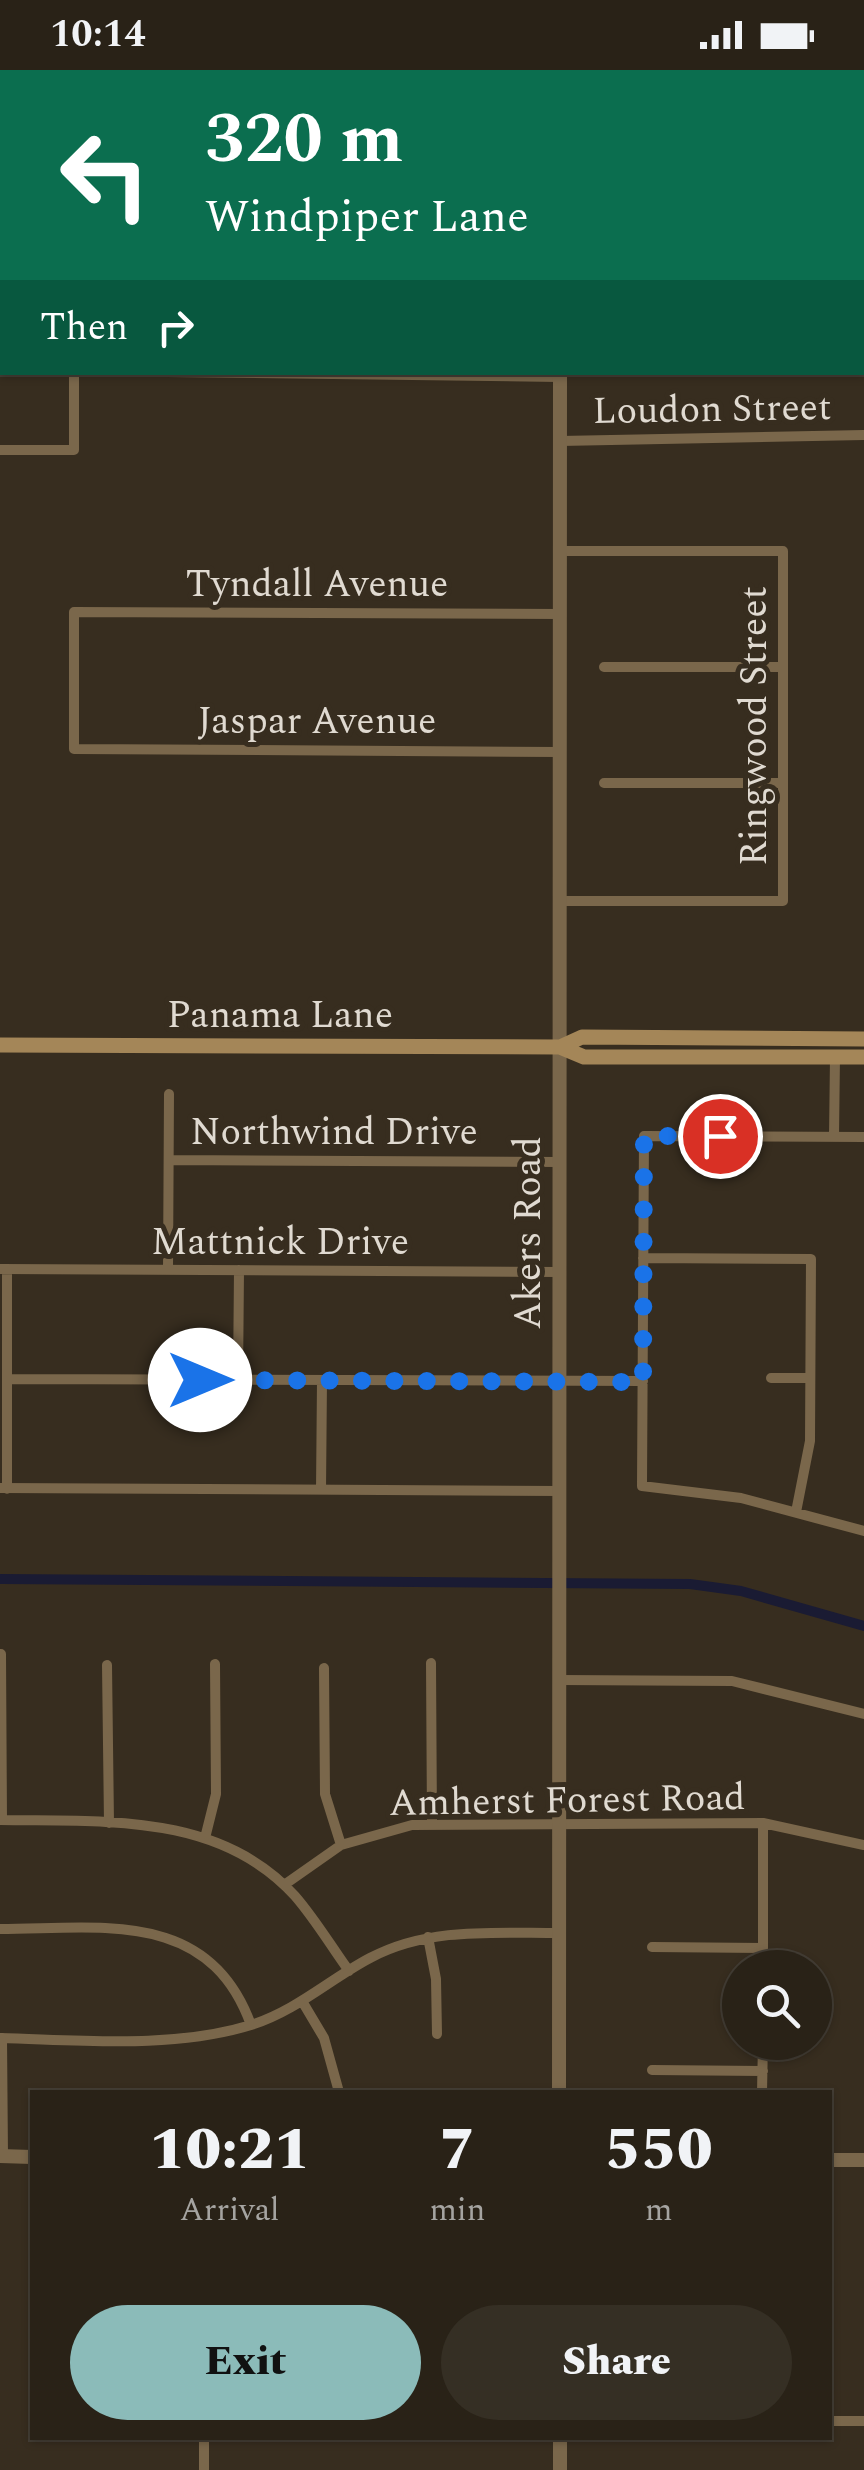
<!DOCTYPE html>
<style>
body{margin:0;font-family:Spectral,serif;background:#352f24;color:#f1f3f6;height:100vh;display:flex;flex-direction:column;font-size:38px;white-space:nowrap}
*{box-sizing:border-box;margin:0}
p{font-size:32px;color:#a5a4a1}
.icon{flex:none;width:55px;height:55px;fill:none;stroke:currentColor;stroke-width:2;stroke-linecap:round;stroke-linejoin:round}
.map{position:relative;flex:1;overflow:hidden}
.panel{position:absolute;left:30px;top:2020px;width:802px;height:350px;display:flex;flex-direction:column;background:#292217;border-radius:0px;box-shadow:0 2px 8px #0004,0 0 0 2px #453f36}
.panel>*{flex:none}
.guide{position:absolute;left:0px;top:0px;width:865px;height:305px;box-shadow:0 2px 8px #0004,0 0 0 2px #453f36;background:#0b6e4f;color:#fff;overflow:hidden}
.controls{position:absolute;left:722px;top:1880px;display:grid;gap:20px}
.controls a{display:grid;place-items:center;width:110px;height:110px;border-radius:50%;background:#292217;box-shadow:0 2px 8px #0004,0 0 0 2px #453f36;font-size:50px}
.pin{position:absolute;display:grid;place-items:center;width:85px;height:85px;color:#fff;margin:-42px;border:5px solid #fff;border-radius:50%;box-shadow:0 2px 10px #0007}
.me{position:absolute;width:110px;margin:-55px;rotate:90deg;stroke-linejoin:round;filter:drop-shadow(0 0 8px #0008)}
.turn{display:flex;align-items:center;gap:35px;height:210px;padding:0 40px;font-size:45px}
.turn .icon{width:130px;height:130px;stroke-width:2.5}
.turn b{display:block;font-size:70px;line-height:85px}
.then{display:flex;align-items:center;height:95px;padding:0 40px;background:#0003;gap:20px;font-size:38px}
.eta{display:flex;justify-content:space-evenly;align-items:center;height:170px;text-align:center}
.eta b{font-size:60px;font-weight:800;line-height:70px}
.cta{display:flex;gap:20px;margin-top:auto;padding:20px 40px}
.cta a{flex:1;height:115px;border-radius:60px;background:#8bbbb9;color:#111;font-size:40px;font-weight:800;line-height:115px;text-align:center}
.cta a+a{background:#352f24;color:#f1f3f6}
.status{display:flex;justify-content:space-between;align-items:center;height:70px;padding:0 50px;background:#292217;direction:ltr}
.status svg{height:28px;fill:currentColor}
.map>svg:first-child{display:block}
</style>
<div class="status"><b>10:14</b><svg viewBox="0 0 49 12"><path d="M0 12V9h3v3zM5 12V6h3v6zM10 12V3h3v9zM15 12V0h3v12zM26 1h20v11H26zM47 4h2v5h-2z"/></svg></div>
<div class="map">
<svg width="864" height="2400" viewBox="0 0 864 2400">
<rect width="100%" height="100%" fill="#372d1f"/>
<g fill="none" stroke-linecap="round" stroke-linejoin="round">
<path stroke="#1a1b33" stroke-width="10" d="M0,1509L690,1514L741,1521L864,1556"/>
<path stroke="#7a674b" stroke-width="10" d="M74,0V2
M168,2V0
M335,2V0
M0,79H2
M0,162H2
M168,302L560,307
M560,371L864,365
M0,380H74V302
M560,481H783V831H560
M560,544L74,542V679L560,682
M604,597H783
M604,713H783
M834,1067L835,987
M864,1067L644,1066L642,1416L741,1428L864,1461
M169,1090L560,1092
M643,1188L811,1189L810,1371L796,1442
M0,1199L560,1202
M7,1199V1419
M168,1200L169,1024
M771,1308H810
M7,1309L643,1311
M238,1310L239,1200
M0,1418L560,1421
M321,1420L322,1310
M1,1584L2,1750
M431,1593L432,1754
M107,1595L109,1753
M324,1598L325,1724L341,1775
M560,1610L732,1611L864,1644
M0,1750C103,1752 219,1742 295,1826C315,1849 331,1876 349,1901
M205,1768L216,1724L215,1594
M284,1815L341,1775L412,1755L763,1753L864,1775
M0,1859C101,1859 209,1838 251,1955
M428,1867L436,1909L437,1964
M652,1877L763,1878
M763,1898V1753
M302,1931L324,1968L339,2022
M0,1968C81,1970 173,1979 251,1955C296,1941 330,1909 370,1888C428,1857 494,1863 558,1863
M2,1968L3,2086
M652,2000L763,2001
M762,2022L763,1972
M830,2351H864
M204,2400V2368"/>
<path stroke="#7a674b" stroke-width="14" d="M560,2V0
M559,2022L560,302
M0,2086L32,2087
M830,2090H864
M560,2368V2400"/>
<path stroke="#a48658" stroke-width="15" d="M0,975L560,977L584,987H864
M560,977L582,967L864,969"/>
</g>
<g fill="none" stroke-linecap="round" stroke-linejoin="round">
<path stroke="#1a73e8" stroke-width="18" stroke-dasharray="0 32.4" d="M200,1310L643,1312L644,1066H720"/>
</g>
<g text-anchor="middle" stroke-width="10" stroke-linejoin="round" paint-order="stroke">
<g font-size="38" fill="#e0dad1" stroke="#372d1f">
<text transform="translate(712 338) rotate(-1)" y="13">Loudon Street</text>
<text x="317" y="526">Tyndall Avenue</text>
<text x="317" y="663">Jaspar Avenue</text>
<text transform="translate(753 656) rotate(-90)" y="13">Ringwood Street</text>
<text x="280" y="957">Panama Lane</text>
<text x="334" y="1074">Northwind Drive</text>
<text transform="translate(527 1163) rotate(-90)" y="13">Akers Road</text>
<text x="280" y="1184">Mattnick Drive</text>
<text transform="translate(567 1729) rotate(-1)" y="13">Amherst Forest Road</text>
</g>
</g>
</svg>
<div class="controls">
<a><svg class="icon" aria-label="search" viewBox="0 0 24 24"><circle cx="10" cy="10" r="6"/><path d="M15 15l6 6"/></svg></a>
</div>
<div class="pin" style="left:720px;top:1066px;background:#d93025"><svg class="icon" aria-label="arrive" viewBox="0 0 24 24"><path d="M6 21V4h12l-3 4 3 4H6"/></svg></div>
<svg class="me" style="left:200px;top:1310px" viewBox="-20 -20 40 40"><circle r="19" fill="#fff"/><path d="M0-13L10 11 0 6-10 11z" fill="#1a73e8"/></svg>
<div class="guide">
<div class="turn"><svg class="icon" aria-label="left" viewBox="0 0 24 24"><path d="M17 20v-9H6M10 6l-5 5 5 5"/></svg><div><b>320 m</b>Windpiper Lane</div></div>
<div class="then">Then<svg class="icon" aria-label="right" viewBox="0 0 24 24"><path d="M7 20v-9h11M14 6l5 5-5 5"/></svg></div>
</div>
<section class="panel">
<div class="eta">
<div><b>10:21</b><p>Arrival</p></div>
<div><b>7</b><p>min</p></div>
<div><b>550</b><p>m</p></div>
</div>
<div class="cta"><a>Exit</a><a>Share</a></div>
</section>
</div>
